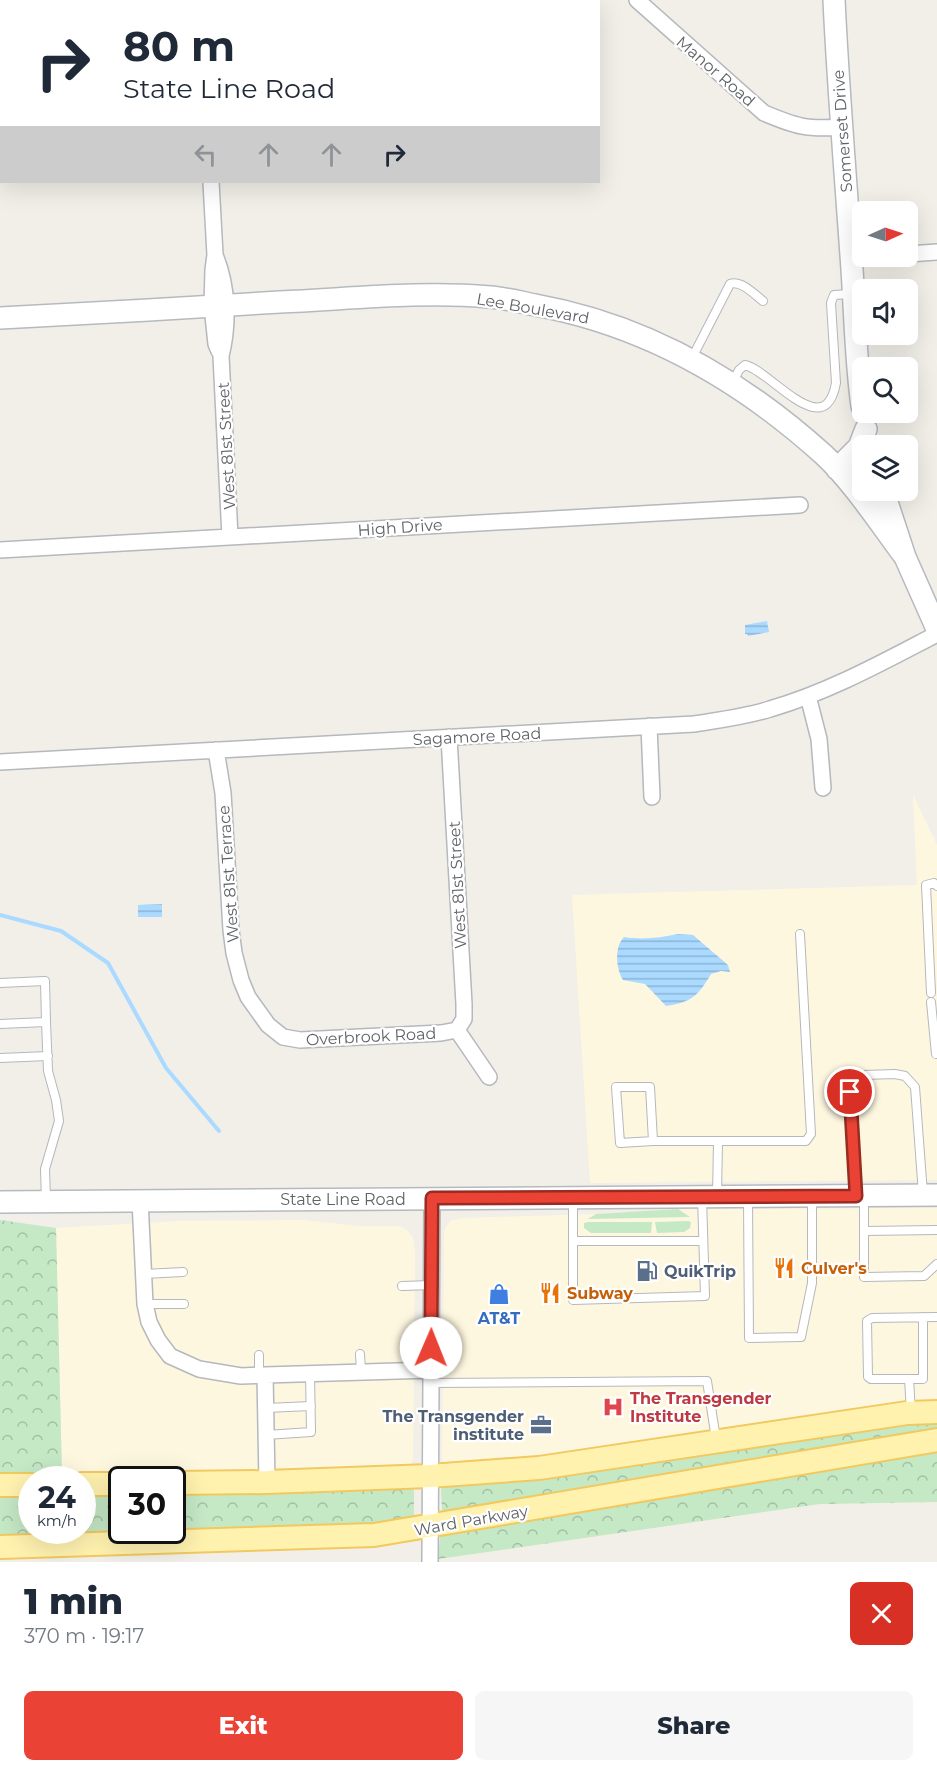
<!DOCTYPE html>
<meta charset="utf-8">
<style>
body{margin:0;font-family:Montserrat,sans-serif;background:#f6f6f7;color:#1f2937;height:100vh;display:flex;flex-direction:column;font-size:22px;white-space:nowrap}
*{box-sizing:border-box;margin:0}
p{font-size:20px;color:#747a83}
.icon{flex:none;width:33px;height:33px;fill:none;stroke:currentColor;stroke-width:2;stroke-linecap:round;stroke-linejoin:round}
.map{position:relative;height:1562px;overflow:hidden}
.panel{display:flex;flex-direction:column;background:#fff;flex:1}
.panel>*{flex:none}
.hud{position:absolute;left:0px;top:0px;width:600px;height:183px;box-shadow:0 6px 24px #0002;background:#fff;color:#1f2937;overflow:hidden}
.needle{width:39px;rotate:87deg}
.tools{position:absolute;left:852px;top:201px;display:grid;gap:12px}
.tools a{display:grid;place-items:center;width:66px;height:66px;border-radius:9px;background:#fff;box-shadow:0 6px 24px #0002;font-size:30px}
.speed{position:absolute;left:18px;top:1466px;display:flex;gap:12px;font-size:30px;font-weight:700;text-align:center}
.speed>*{display:grid;place-content:center;width:78px;height:78px;border-radius:50%;background:#fff;box-shadow:0 6px 24px #0002;line-height:1}
.speed small{font-size:15px;font-weight:400}
.speed .limit{border:3px solid #111;border-radius:9px;background:#fff;color:#111}
.pin{position:absolute;display:grid;place-items:center;width:51px;height:51px;color:#fff;margin:-26px;border:3px solid #fff;border-radius:50%;box-shadow:0 2px 6px #0007}
.me{position:absolute;width:66px;margin:-33px;rotate:1deg;stroke-linejoin:round;filter:drop-shadow(0 0 4px #0008)}
.turn{display:flex;align-items:center;gap:21px;height:126px;padding:0 24px;font-size:27px}
.turn .icon{width:78px;height:78px;stroke-width:2.5}
.turn b{display:block;font-size:42px;line-height:51px}
.lanes{display:flex;align-items:center;height:57px;padding:0 24px;background:#0003;justify-content:center;gap:30px;direction:ltr}
.lanes .off{opacity:.35}
.round{display:grid;place-items:center;flex:none;width:63px;height:63px;border-radius:9px;background:#f6f6f7}
.headline{display:flex;align-items:center;justify-content:space-between;height:102px;padding:0 24px}
h1{font-size:36px;font-weight:800;line-height:45px}
.button{display:flex;gap:12px;margin-top:auto;padding:12px 24px}
.button a{flex:1;height:69px;border-radius:9px;background:#ea4335;color:#fff;font-size:24px;font-weight:800;line-height:69px;text-align:center}
.button a+a{background:#f6f6f7;color:#1f2937}
.map>svg:first-child{display:block}
</style>
<div class="map">
<svg width="937" height="1562" viewBox="0 0 937 1562">
<defs>
<pattern id="forest-crowns" width="20" height="18" patternUnits="userSpaceOnUse" patternTransform="scale(1.5)"><rect width="20" height="18" fill="#c5e8c5"/><path d="M2 6a3 3 0 1 1 6 0M12 15a3 3 0 1 1 6 0" fill="none" stroke="#a3c0a4"/></pattern>
<pattern id="water-rules" width="6" height="5" patternUnits="userSpaceOnUse" patternTransform="scale(1.5)"><rect width="6" height="5" fill="#aadaff"/><path d="M0 2.5h6" fill="none" stroke="#8eb4d2"/></pattern>
</defs>
<rect width="100%" height="100%" fill="#f1efe8"/>
<path fill="#fef7e0" d="M913,795L937,845V1180L590,1183L572,895L917,885Z
M937,1208V1401L916,1402L564,1456L445,1464L442,1459L444,1231L450,1221L462,1218L596,1214L678,1209Z
M304,1220L359,1226H399L407,1230L413,1238L415,1252L413,1460L409,1467L400,1471L62,1474L56,1228L179,1221Z"/>
<path fill="#c5e8c5" d="M678,1209L690,1217L588,1219L596,1214Z
M688,1221L691,1222L690,1228L684,1232L657,1233L655,1222Z
M588,1222H652L651,1233H591L584,1228V1223Z"/>
<path fill="url(#forest-crowns)" d="M0,1220L56,1228L62,1474L0,1476Z
M937,1419V1432L447,1514L442,1510L441,1490L445,1484Z
M937,1448V1502L820,1504L438,1559L440,1537L445,1532Z
M409,1485L414,1491V1517L349,1528L0,1540V1493L31,1492L32,1530H82L83,1492L121,1491L122,1530H172L173,1490Z"/>
<path fill="url(#water-rules)" d="M767,621L769,632L748,636L747,634H745V625Z
M162,904V917H138V905Z
M678,934L693,935L728,965L730,972L721,971L711,974C698,996 692,1002 666,1006L645,984L623,980C616,969 614,947 624,937C643,940 659,938 678,934Z"/>
<g fill="none" stroke-linecap="round" stroke-linejoin="round">
<path stroke="#aadaff" stroke-width="4" d="M328,0L329,2
M0,915L61,931L108,963L166,1068L219,1131"/>
<defs>
<path id="lane" d="M692,358L730,284C741,280 754,294 763,301
M733,382L739,370L745,365C770,370 825,445 836,383L831,303L834,295L851,294
M0,983L45,981L46,1022L0,1024
M931,993L926,885L934,883L937,886
M931,1002L936,1054
M0,1058L48,1056
M653,1141L620,1143L616,1087H650L653,1141H718
M855,1194L850,1092L857,1080L864,1075L895,1074L905,1076L915,1087L923,1194
M717,1196L718,1141H806L811,1134L800,934
M864,1197V1277L924,1276L937,1264
M748,1198L749,1338L801,1337L812,1283V1197
M573,1199V1300L705,1296L702,1197
M46,1200L45,1169L59,1121L56,1100L48,1071L46,1022
M864,1231L937,1230
M573,1241H703
M144,1274L183,1272
M402,1286L432,1285
M145,1304H184
M360,1354L361,1372
M259,1376V1355
M909,1379H923V1317
M430,1383L707,1381L716,1439
M266,1408L311,1406
M911,1412L909,1379H871L868,1377L867,1321L872,1318L937,1317
M266,1435L311,1432L310,1374"/>
<path id="street" d="M637,0L764,113C795,126 807,130 841,127
M305,2L307,0
M0,44H2
M211,182L215,255L213,270L212,306L216,344L219,351
M908,254L937,252
M215,255C228,287 229,323 221,356L230,537
M0,550L800,505
M808,696L819,739L823,788
M649,726L652,797
M449,737L464,1004V1019L457,1030
M216,750L223,793L231,930L234,953L241,980L248,997L268,1025L283,1037L300,1040L441,1033L457,1030
M0,762L694,724C719,720 745,717 770,709C829,692 883,662 937,634
M457,1030L489,1077
M140,1200L145,1304L149,1322L158,1340L170,1356L199,1369L241,1376L265,1375L267,1482
M265,1375L431,1370
M430,1562L432,1198"/>
<path id="secondary" d="M834,0C838,85 845,170 851,255C855,306 855,356 862,406
M0,318C93,313 187,308 280,302C350,299 420,291 490,297C505,298 520,302 535,305C646,325 741,380 824,455C853,482 881,525 905,557
M837,469L859,447L866,429
M883,490L905,557L937,629
M0,1202L937,1195"/>
<path id="primary" d="M172,1483L267,1482L430,1476L539,1468L907,1413L937,1412
M82,1484H122
M0,1485H32
M0,1547L374,1535L937,1440"/>
</defs>
<use href="#lane" stroke="#b5b8bc" stroke-width="10"/>
<use href="#street" stroke="#b5b8bc" stroke-width="18"/>
<use href="#secondary" stroke="#b6babf" stroke-width="24"/>
<use href="#primary" stroke="#f2c960" stroke-width="26"/>
<use href="#lane" stroke="#fff" stroke-width="8"/>
<use href="#street" stroke="#fff" stroke-width="15"/>
<use href="#secondary" stroke="#fff" stroke-width="21"/>
<use href="#primary" stroke="#fff2af" stroke-width="22"/>
</g>
<g fill="none" stroke-linecap="round" stroke-linejoin="round">
<defs>
<path id="route" d="M431,1348L432,1198L856,1196L850,1092"/>
</defs>
<use href="#route" stroke="#982c22" stroke-width="15"/>
<use href="#route" stroke="#ea4335" stroke-width="10"/>
</g>
<defs>
<symbol id="restaurant-bare" viewBox="-9 -9 18 18"><path d="M-5-6h1v4h1v-4h1v4h1v-4h1v5L-1.5 .5V6h-2V.5L-5-1ZM5-6V6H3V1.5H1.5Q1.5-4 5-6Z" fill="#e8710a" stroke="#fff" stroke-width="2.5" paint-order="stroke"/></symbol>
<symbol id="fuel-bare" viewBox="-9 -9 18 18"><path d="M-5.5-6h7V0h2V4h1.3V-2.5L3-4.5l.8-.8L6-3V5H2.5V1h-1V6h-7ZM-4.2-4.7v3.2H.2V-4.7Z" fill="#5c6f8a" stroke="#fff" stroke-width="2.5" paint-order="stroke"/></symbol>
<symbol id="shop-bare" viewBox="-9 -9 18 18"><path d="M-5-2.5h2.3a2.7 3.5 0 0 1 5.4 0H5L5.5 6h-11ZM-1.5-2.5h3a1.5 2.3 0 0 0-3 0Z" fill="#3f7fe0" stroke="#fff" stroke-width="2.5" paint-order="stroke"/></symbol>
<symbol id="hospital-bare" viewBox="-9 -9 18 18"><path d="M-5-5h3v3.5h4V-5h3V5h-3V1.5h-4V5h-3Z" fill="#e0444e" stroke="#fff" stroke-width="2.5" paint-order="stroke"/></symbol>
<symbol id="office-bare" viewBox="-9 -9 18 18"><path d="M-6-3h4V-5.5h4V-3h4V5H-6ZM-1-4.5V-3h2v-1.5ZM-6 0V1H6V0Z" fill="#5c6f8a" stroke="#fff" stroke-width="2.5" paint-order="stroke"/></symbol>
</defs>
<g fill-rule="evenodd">
<use href="#restaurant-bare" x="769" y="1253" width="30" height="30"/>
<use href="#fuel-bare" x="632" y="1256" width="30" height="30"/>
<use href="#restaurant-bare" x="535" y="1278" width="30" height="30"/>
<use href="#shop-bare" x="484" y="1279" width="30" height="30"/>
<use href="#hospital-bare" x="598" y="1392" width="30" height="30"/>
<use href="#office-bare" x="526" y="1410" width="30" height="30"/>
</g>
<g text-anchor="middle" stroke-width="4.5" stroke-linejoin="round" paint-order="stroke">
<g font-size="16" fill="#5f6368" stroke="#fff">
<text transform="translate(716 71) rotate(41)" y="6">Manor Road</text>
<text transform="translate(842 131) rotate(-94)" y="6">Somerset Drive</text>
<text transform="translate(533 308) rotate(10)" y="6">Lee Boulevard</text>
<text transform="translate(226 446) rotate(-93)" y="6">West 81st Street</text>
<text transform="translate(400 527) rotate(-4)" y="6">High Drive</text>
<text transform="translate(477 736) rotate(-3)" y="6">Sagamore Road</text>
<text transform="translate(228 874) rotate(-94)" y="6">West 81st Terrace</text>
<text transform="translate(457 885) rotate(-93)" y="6">West 81st Street</text>
<text transform="translate(371 1036) rotate(-3)" y="6">Overbrook Road</text>
<text x="343" y="1205">State Line Road</text>
<text transform="translate(471 1520) rotate(-10)" y="6">Ward Parkway</text>
</g>
<g font-size="16" font-weight="bold" fill="#c56008" stroke="#fff" text-anchor="start">
<text x="801" y="1274">Culver's</text>
<text x="567" y="1299">Subway</text>
</g>
<g font-size="16" font-weight="bold" fill="#4e5e75" stroke="#fff" text-anchor="start">
<text x="664" y="1277">QuikTrip</text>
<text x="524" y="1422" text-anchor="end">The Transgender<tspan x="524" dy="18">institute</tspan></text>
</g>
<g font-size="16" font-weight="bold" fill="#366cbe" stroke="#fff">
<text x="499" y="1324">AT&amp;T</text>
</g>
<g font-size="16" font-weight="bold" fill="#be3a42" stroke="#fff" text-anchor="start">
<text x="630" y="1404">The Transgender<tspan x="630" dy="18">Institute</tspan></text>
</g>
</g>
</svg>
<div class="tools">
<a><svg class="needle" viewBox="-14 -14 28 28"><path d="M0-13l5 13h-10z" fill="#e53935"/><path d="M0 13l5-13h-10z" fill="#747a83"/></svg></a>
<a><svg class="icon" aria-label="sound" viewBox="0 0 24 24"><path d="M4 9h4l5-4v14l-5-4H4zM17 9q2 3 0 6"/></svg></a>
<a><svg class="icon" aria-label="search" viewBox="0 0 24 24"><circle cx="10" cy="10" r="6"/><path d="M15 15l6 6"/></svg></a>
<a><svg class="icon" aria-label="layers" viewBox="0 0 24 24"><path d="M12 4l9 5-9 5-9-5zM3 14l9 5 9-5"/></svg></a>
</div>
<div class="speed"><div>24<small>km/h</small></div><div class="limit">30</div></div>
<div class="pin" style="left:850px;top:1092px;background:#d93025"><svg class="icon" aria-label="arrive" viewBox="0 0 24 24"><path d="M6 21V4h12l-3 4 3 4H6"/></svg></div>
<svg class="me" style="left:431px;top:1348px" viewBox="-20 -20 40 40"><circle r="19" fill="#fff"/><path d="M0-13L10 11 0 6-10 11z" fill="#ea4335"/></svg>
<div class="hud">
<div class="turn"><svg class="icon" aria-label="right" viewBox="0 0 24 24"><path d="M7 20v-9h11M14 6l5 5-5 5"/></svg><div><b>80 m</b>State Line Road</div></div>
<div class="lanes"><svg class="icon off" aria-label="left" viewBox="0 0 24 24"><path d="M17 20v-9H6M10 6l-5 5 5 5"/></svg><svg class="icon off" aria-label="ahead" viewBox="0 0 24 24"><path d="M12 20V5M6 11l6-6 6 6"/></svg><svg class="icon off" aria-label="ahead" viewBox="0 0 24 24"><path d="M12 20V5M6 11l6-6 6 6"/></svg><svg class="icon" aria-label="right" viewBox="0 0 24 24"><path d="M7 20v-9h11M14 6l5 5-5 5"/></svg></div>
</div>
</div>
<section class="panel">
<div class="headline"><div><h1>1 min</h1><p>370 m · 19:17</p></div><a class="round" style="background:#d93025;color:#fff"><svg class="icon" aria-label="close" viewBox="0 0 24 24"><path d="M6 6l12 12M18 6L6 18"/></svg></a></div>
<div class="button"><a>Exit</a><a>Share</a></div>
</section>
